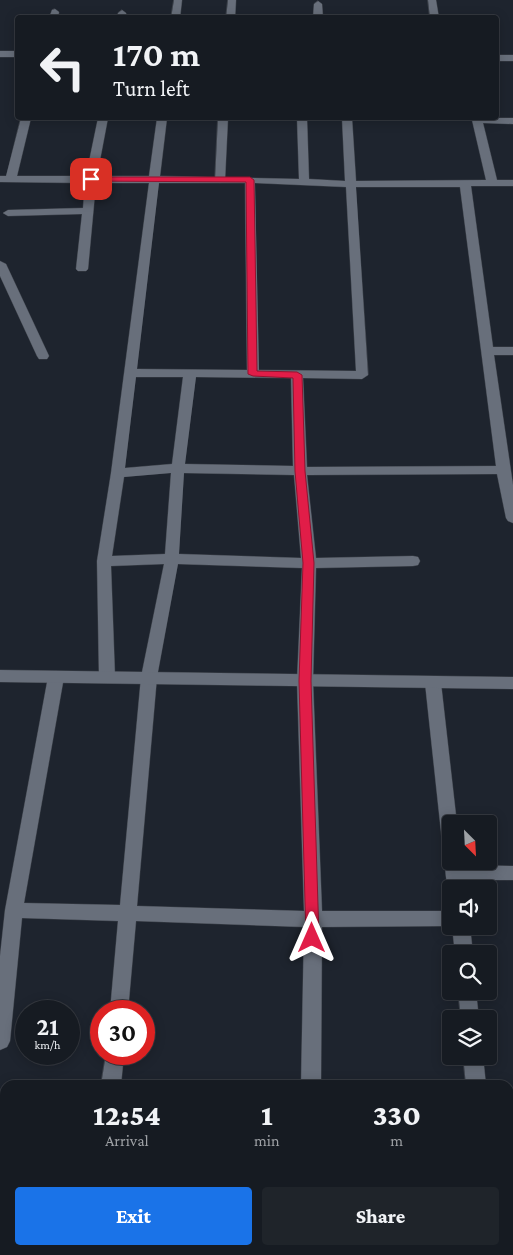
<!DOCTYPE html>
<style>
body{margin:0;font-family:"Crimson Pro",serif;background:#1f242a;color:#f1f3f6;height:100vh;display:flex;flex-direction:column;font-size:19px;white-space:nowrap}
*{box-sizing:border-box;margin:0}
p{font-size:16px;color:#9ea1a5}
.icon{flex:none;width:28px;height:28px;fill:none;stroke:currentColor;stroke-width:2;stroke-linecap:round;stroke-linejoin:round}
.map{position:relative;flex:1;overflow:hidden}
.sheet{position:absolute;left:0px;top:1080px;width:514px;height:175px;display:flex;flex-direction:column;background:#161b22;border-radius:15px 15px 0 0;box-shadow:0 2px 12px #0003,0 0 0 1px #353940}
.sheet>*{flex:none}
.guide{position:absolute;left:15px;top:15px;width:484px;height:105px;border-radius:5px;box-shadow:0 2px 12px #0003,0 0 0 1px #353940;background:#161b22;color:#f1f3f6;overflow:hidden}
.needle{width:32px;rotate:156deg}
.tools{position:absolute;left:442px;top:815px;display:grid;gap:10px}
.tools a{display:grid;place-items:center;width:55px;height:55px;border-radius:5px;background:#161b22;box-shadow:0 2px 12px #0003,0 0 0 1px #353940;font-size:25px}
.speed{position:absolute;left:15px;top:1000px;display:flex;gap:10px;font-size:25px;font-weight:700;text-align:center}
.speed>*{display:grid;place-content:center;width:65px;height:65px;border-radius:50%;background:#161b22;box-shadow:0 2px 12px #0003,0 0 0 1px #353940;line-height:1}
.speed small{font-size:12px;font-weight:400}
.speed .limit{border:8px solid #d22;background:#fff;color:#111}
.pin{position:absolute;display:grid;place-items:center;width:42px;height:42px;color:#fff;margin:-21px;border-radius:10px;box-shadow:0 2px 8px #0006}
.me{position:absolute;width:55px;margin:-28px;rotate:0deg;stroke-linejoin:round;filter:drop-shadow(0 0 4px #0008)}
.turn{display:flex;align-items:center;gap:18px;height:105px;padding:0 15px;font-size:22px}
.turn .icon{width:65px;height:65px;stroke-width:2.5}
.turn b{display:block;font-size:35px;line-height:42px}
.eta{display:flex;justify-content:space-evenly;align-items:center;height:85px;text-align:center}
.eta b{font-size:30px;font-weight:800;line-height:35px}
.cta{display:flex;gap:10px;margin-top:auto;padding:10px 15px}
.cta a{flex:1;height:58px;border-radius:5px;background:#1a73e8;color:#fff;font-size:20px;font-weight:800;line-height:58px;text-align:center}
.cta a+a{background:#1f242a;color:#f1f3f6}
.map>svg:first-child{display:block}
</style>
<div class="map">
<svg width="513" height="1255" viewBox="0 0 513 1255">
<rect width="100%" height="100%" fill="#1e242e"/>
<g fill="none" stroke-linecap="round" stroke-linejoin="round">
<defs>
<path id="service" d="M228,0H236L235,18H226Z
M318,1L322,4L323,18H313L314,4Z
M218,118H228L225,180L220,183L215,180Z"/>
<path id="minor" d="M174,0H182L180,18H171Z
M428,0H436L439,18H430Z
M55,9L59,12L58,18H49L52,10Z
M122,10L126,13L127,18H117L118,13Z
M0,51H18V57H0Z
M496,55H513V61H496Z
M21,118H31L17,176H86L98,118H108L97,176H149L157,118H167L160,176L299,179L297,118H307L309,179L345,181L342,118H352L356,181L486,180L472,120L475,118H513V124L483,123L497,180H513V186H471L493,347H513V355H494L513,485V523L508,521L506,518L497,474L307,475L316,558L413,556L418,557L420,561L418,565L413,566L316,568L313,681L322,911H451V926H470L473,954H455L452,926L322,927L321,1085H301L304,927L136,921L128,1011H110L118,921L22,918L10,1041L7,1047L0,1050V956L5,910L48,677L51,673L56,671L61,673L64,677L24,903L120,905L141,677L164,564L111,566L115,677L112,681L107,683L102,681L99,677L97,561L111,473L149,183H96L88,269L86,271H78L76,269L82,214L8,216L3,213L8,210L83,208L85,183L0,182V176H6ZM159,183H245L247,370L137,369ZM255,183L346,187L356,371L259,370ZM356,187H460L496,466L307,467L303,378L362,379L368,375ZM136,377H183L172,464L125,468ZM196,377L291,378L293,466L185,464ZM171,473L165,554L112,556L124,477ZM184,473L294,475L301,558L179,554ZM178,564L302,568L297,681L304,911L137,906L157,677Z
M0,261L6,264L49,356L47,359H39L37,356L0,276Z
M433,677L438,679L441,683L457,824H451V848L445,846L442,841L425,683L428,679Z
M451,855V861H463V865L513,866V880H465L466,889H451V894C446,885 443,865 448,856Z
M458,991H476L479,1019H461Z
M106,1054H124L121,1085H101Z
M463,1056H483L486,1085H466Z
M509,1172H513V1192H509Z
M83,1250H105V1255H83Z
M300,1250H322V1255H300Z
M479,1250H501V1255H479Z"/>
<path id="tertiary" d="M0,670L513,677V689L0,682Z"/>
</defs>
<use href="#service" stroke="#3c4149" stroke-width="1"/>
<use href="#minor" stroke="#3c4149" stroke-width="1"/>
<use href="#tertiary" stroke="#3c4149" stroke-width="1"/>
<use href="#service" fill="#686f7b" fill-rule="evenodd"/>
<use href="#minor" fill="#686f7b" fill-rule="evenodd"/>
<use href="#tertiary" fill="#686f7b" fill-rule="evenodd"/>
</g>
<path fill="#e11d48" stroke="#92132f" d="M91,177H250L254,180L257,371L297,372L302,375L305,471L314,563L311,681L319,938L317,942L312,944L308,942L306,938L299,681L303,563L295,471L293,378L253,376L248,374L246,182L88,181V178Z"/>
</svg>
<div class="tools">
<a><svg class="needle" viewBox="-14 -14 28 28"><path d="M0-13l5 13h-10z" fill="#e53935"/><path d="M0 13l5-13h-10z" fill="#9ea1a5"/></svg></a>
<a><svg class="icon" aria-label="sound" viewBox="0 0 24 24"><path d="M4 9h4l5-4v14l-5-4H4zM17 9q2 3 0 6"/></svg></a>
<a><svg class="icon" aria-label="search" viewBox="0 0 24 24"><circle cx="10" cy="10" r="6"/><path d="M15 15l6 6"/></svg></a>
<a><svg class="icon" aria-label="layers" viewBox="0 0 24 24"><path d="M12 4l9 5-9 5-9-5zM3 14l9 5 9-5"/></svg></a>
</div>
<div class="speed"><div>21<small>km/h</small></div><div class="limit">30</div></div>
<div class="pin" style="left:91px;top:179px;background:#d93025"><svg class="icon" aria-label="arrive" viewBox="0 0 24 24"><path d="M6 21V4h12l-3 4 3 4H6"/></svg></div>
<svg class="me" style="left:312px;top:938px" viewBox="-20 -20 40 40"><path d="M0-17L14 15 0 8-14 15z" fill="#e11d48" stroke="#fff" stroke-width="4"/></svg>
<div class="guide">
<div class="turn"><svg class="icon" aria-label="left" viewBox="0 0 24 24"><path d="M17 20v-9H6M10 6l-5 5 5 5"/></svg><div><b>170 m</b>Turn left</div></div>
</div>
<section class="sheet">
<div class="eta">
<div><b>12:54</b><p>Arrival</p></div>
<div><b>1</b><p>min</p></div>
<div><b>330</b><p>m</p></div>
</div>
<div class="cta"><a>Exit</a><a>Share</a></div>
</section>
</div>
